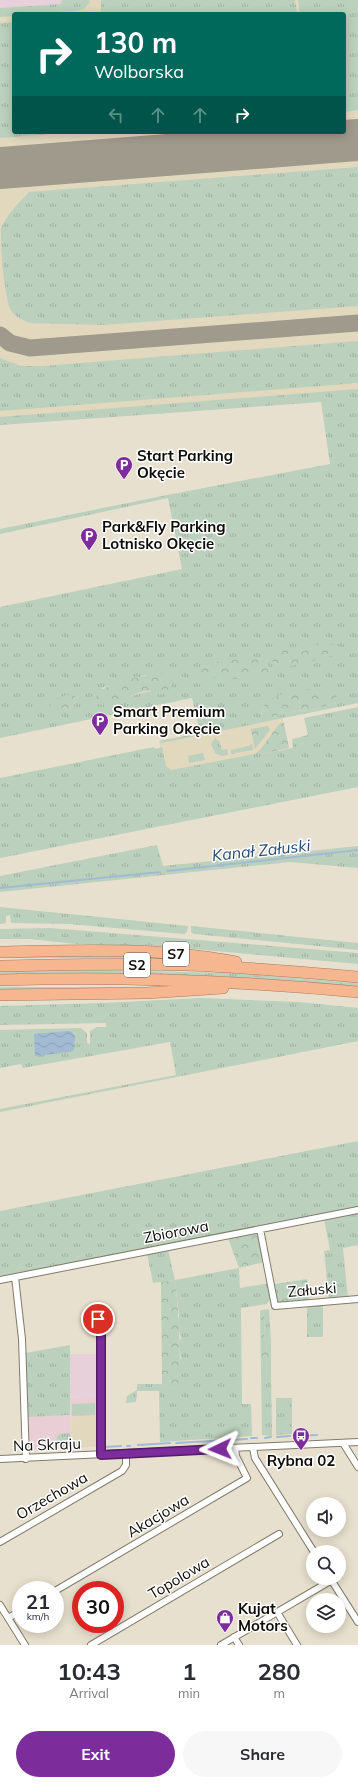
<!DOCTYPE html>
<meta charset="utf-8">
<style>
body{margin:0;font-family:Mulish,sans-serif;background:#f7f7f7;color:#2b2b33;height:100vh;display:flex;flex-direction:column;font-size:15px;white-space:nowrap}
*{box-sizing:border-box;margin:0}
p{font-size:13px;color:#7c7c81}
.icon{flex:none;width:22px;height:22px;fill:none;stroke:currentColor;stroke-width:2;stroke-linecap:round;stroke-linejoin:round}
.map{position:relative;height:1645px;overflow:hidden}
.side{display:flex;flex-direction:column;background:#fff;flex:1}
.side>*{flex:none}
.top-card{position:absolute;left:12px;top:12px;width:334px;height:122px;border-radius:4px;box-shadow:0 2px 10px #0003;background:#00695c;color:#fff;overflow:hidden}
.fabs{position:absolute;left:306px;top:1497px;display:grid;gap:8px}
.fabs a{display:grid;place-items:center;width:40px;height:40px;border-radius:50%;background:#fff;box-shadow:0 2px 10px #0003;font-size:20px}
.speed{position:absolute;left:12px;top:1581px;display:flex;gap:8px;font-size:20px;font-weight:700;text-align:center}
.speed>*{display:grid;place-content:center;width:52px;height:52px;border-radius:50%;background:#fff;box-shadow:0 2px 10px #0003;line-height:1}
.speed small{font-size:10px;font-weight:400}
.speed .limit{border:6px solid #d22;background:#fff;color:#111}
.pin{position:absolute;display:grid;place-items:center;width:34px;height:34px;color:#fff;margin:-17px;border:2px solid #fff;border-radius:50%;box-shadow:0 1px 4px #0007}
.me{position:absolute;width:44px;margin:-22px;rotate:268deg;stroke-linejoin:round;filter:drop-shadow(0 0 3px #0008)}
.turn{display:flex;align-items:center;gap:14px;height:84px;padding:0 16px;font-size:18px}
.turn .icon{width:52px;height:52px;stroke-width:2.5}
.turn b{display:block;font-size:28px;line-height:34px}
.lanes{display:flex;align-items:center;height:38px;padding:0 16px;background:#0003;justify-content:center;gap:20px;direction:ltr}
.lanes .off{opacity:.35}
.eta{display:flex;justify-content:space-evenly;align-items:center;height:68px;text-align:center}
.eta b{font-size:24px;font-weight:700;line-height:28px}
.primary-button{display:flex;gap:8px;margin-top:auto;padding:8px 16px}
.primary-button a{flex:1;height:46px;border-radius:24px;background:#7d2c9c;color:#fff;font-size:16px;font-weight:700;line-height:46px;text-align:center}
.primary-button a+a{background:#f7f7f7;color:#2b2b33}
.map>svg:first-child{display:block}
</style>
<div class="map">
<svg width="358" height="1645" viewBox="0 0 358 1645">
<defs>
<pattern id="grass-tufts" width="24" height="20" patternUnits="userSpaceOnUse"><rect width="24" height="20" fill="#bbd0bd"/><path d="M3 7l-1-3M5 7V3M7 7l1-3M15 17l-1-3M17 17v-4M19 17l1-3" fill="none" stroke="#a0b1a1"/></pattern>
<pattern id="forest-crowns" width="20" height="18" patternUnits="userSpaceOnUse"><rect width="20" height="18" fill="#bbd0bd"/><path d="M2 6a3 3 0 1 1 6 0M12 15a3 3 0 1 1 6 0" fill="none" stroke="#a0b1a1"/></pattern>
<pattern id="water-waves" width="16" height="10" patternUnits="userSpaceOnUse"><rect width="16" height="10" fill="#a2bbd2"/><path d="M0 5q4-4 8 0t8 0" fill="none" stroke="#8aa0b3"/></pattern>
</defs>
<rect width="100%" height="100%" fill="#e8e0ce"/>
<path fill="#e2d8be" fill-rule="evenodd" d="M62,0H358V398L0,425V8L61,4ZM14,14H344V132H14Z
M282,717L289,748L165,773L159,741Z
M97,1415V1446L72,1448L70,1417Z"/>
<path fill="#e7d0da" d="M0,0H62L61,4L0,8Z
M70,1354H98L97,1396L70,1398Z"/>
<path fill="#e9cfd5" d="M97,1396V1415L70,1417L72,1448L30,1451L28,1417L70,1415V1398Z"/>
<path fill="url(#grass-tufts)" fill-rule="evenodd" d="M62,0H89L90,2L84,9L77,11L14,14V16L0,17V8L61,4Z
M101,0H295L297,14H101Z
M298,0H358V110L344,112V14H300Z
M14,22V132H76L0,138V23Z
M358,167V306L103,325L30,323C23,320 17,318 12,312C4,302 0,240 1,228C7,214 19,203 29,192Z
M358,341V383L0,411V358L21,366H43Z
M358,389V703L161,743L159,741L200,733L192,698L0,738V607L182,569L168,498L0,534V529L167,495L330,464L321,402L0,425V417ZM266,659L270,671L240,679L224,678L212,679ZM146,675L152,691C136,693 120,701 104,705L102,688ZM75,696L74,706L68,711L62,708H50ZM265,702H336L312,710L296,711L272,717L261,715Z
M358,707V787L0,858V778L154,747L155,749L162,747L166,766L171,770L255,754L260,750L261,754L293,748L292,739L308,735L304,718Z
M216,737L217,741L219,740L222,750L227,749L228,755L222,756L215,753L211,744Z
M250,744H252L253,750L231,754V750L250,746Z
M203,753L205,760L189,763L188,756Z
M157,845L163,866L358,846V868L290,862L0,892V876Z
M0,907L188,926L187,932L184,934L69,924L12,923H11L10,915L6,916V923L0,924Z
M191,926L358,943V950L194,934L191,932Z
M50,928L358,953V964L162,946L76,944L30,939H0V929Z
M141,954L162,958H0V956Z
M98,970L232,973L343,982L358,983V987L232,977L168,975H0V971Z
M0,987H161L0,991Z
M201,998L299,1002L358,1008V1041L0,1112V1109L176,1075L170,1042L23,1068L21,1064L0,1068V1030L81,1028L87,1033V1043L90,1044V1031L97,1027H106V1023L0,1025V1006L102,1003Z
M358,1141V1208L0,1277V1211Z
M358,1213V1245L343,1248L348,1298L329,1299L324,1251L330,1250L324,1219Z
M168,1250L175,1280L239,1268L240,1288L270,1283V1299L267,1304L241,1308L242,1404H251L252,1436L160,1442L159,1391H137L136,1402L126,1403L127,1396L137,1390V1384H162L172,1389L181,1357L179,1345L181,1337L178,1326L179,1316L175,1280L153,1283L147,1254Z
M323,1304V1337H307V1305Z
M269,1309L271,1343L264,1339L265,1319L262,1310Z
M70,1345V1415L28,1417L26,1353Z
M261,1370H271L272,1436L262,1435Z
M276,1398H292V1434L276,1435Z
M70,1433V1446H83L82,1448L63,1449V1447H57V1437L59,1434Z"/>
<path fill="url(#forest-crowns)" d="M329,643L339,646L336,655L283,668H277L269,656L275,649Z
M253,656L266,659L270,671L259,677L240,679L200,678L197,670L204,664Z
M165,673L172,678L171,690L160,695C158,694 155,692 152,691C135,689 116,709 98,704L96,694C111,681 145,675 165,673Z
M306,689L324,690L336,694L337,702L312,710L296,711L272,717L261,716L265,702L284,693Z
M66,695L75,696L74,706L68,711L62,708H50L51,701Z
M284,723L289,748L261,754L260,750L279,724Z
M268,726L270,730L255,749L251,729Z
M257,1232L264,1262L239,1268L228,1238Z
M307,1279L310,1301L277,1305L275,1284Z
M175,1280C179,1316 181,1350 179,1386L172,1389L162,1384L161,1282Z
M262,1310L265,1319L264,1339L271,1343V1370H261L260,1311Z"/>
<path fill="#bbd0bd" d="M95,1403V1415L72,1416V1404Z"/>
<path fill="url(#water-waves)" d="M69,1031L72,1032L75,1036L74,1050L70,1052L35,1056L34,1034Z"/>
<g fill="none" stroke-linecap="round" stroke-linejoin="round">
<path stroke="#a2bbd2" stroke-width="2" d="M167,871L358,850
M0,888L160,872
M298,1436L317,1435
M277,1437L290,1436
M251,1438H257
M265,1438L271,1437
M176,1443L247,1439
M138,1445L170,1443
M127,1446H130
M105,1447L121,1446"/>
<path stroke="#a09a8c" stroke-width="17" d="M0,172L8,167
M0,335L10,343L30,348L358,323"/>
<path stroke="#a09a8c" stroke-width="42" d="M0,168L358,140"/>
<defs>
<path id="street" d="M260,1229L275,1306L358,1299
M15,1277L22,1339L26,1459
M0,1280L358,1210
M98,1319L101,1326V1455
M343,1443L358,1467
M253,1448L255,1458L314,1552
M0,1459L358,1442
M0,1542L122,1471L126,1465V1454
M330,1578L358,1622
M55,1591L247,1478L236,1456L235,1449
M0,1605L25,1645
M277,1612L297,1645
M8,1618L21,1611
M234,1637L239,1645
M91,1645L279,1534
M221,1645L332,1580"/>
<path id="highway" d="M0,952C79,950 158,947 236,962
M0,966C62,965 124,963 185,965C243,967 301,972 358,977
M0,980C119,976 239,981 358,992
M0,995L147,993L223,988"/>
</defs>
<use href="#street" stroke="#827b6a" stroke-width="8"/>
<use href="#highway" stroke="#a57a5f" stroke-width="12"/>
<use href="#street" stroke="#fff" stroke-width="6"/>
<use href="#highway" stroke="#f6b68f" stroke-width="11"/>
</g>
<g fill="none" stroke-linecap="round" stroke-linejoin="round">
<defs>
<path id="route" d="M98,1319L101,1326V1455L220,1449"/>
</defs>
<use href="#route" stroke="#511d65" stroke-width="10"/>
<use href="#route" stroke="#7d2c9c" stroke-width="7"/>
</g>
<defs>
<symbol id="parking-pin" viewBox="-11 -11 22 30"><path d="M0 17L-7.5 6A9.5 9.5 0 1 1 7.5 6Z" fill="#7d2c9c" stroke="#fff"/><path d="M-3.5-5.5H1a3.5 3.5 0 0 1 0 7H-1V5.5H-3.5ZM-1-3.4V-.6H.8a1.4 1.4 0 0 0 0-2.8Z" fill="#fff"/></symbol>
<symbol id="bus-pin" viewBox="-11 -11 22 30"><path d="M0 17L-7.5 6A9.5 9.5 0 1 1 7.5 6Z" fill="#7d2c9c" stroke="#fff"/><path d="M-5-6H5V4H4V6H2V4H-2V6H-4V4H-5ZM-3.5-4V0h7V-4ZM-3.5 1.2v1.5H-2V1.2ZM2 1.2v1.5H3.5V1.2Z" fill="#fff"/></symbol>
<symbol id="shop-pin" viewBox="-11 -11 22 30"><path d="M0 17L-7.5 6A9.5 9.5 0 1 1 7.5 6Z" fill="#7d2c9c" stroke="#fff"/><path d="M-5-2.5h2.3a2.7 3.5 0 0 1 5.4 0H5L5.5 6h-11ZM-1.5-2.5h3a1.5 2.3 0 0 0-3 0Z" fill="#fff"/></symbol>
</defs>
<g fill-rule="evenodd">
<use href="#parking-pin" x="114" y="455" width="20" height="27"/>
<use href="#parking-pin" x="79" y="526" width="20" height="27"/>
<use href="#parking-pin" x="90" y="711" width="20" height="27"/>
<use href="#bus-pin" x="291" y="1426" width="20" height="27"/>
<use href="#shop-pin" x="215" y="1608" width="20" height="27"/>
</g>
<g text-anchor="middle" stroke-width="3" stroke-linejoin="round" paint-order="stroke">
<g fill="#fff" stroke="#565551" stroke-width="1">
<rect x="163" y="942" width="26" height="24" rx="3"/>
<rect x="124" y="953" width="26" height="24" rx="3"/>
</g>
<g font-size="14" font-weight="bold" fill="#0e0c06">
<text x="176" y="959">S7</text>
<text x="137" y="970">S2</text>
</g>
<g font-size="15" font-weight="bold" fill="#0e0c06" stroke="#fff" text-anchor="start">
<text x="137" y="461">Start Parking<tspan x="137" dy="17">Okęcie</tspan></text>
<text x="102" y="532">Park&amp;Fly Parking<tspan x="102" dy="17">Lotnisko Okęcie</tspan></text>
<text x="113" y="717">Smart Premium<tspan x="113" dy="17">Parking Okęcie</tspan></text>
<text x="301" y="1466" text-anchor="middle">Rybna 02</text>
<text x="238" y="1614">Kujat<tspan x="238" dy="17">Motors</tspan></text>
</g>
<g font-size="15" fill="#0e0c06" stroke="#fff">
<text transform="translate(176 1232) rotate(-11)" y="5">Zbiorowa</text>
<text transform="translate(312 1290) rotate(-5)" y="5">Załuski</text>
<text transform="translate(47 1445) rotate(-2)" y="5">Na Skraju</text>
<text transform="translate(52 1496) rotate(-30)" y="5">Orzechowa</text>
<text transform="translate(158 1516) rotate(-31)" y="5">Akacjowa</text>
<text transform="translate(179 1578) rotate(-31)" y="5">Topolowa</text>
</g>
<g font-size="16" font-style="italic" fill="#254d6f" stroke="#fff">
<text transform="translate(261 850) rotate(-6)" y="6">Kanał Załuski</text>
</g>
</g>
</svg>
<div class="fabs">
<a><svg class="icon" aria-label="sound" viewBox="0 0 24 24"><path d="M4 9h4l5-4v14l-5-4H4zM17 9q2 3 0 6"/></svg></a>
<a><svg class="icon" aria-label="search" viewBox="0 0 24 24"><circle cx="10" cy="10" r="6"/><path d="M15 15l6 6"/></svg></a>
<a><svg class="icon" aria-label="layers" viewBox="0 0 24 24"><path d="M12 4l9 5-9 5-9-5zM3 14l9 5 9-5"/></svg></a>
</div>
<div class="speed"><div>21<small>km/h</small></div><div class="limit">30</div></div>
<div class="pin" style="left:98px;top:1319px;background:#d93025"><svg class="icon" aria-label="arrive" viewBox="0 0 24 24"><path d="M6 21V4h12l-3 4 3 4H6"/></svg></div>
<svg class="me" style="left:220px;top:1449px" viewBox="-20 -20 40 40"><path d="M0-17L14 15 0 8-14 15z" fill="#7d2c9c" stroke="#fff" stroke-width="4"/></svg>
<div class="top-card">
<div class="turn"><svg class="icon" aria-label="right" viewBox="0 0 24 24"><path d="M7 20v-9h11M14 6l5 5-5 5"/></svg><div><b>130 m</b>Wolborska</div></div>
<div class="lanes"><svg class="icon off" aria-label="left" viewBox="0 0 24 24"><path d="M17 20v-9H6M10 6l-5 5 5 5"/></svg><svg class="icon off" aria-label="ahead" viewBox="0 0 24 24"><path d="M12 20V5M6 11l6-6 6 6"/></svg><svg class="icon off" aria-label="ahead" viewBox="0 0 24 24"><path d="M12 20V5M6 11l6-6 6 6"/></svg><svg class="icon" aria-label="right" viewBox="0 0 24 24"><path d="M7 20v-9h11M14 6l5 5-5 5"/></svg></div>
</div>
</div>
<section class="side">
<div class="eta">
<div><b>10:43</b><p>Arrival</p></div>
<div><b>1</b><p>min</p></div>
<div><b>280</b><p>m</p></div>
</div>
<div class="primary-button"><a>Exit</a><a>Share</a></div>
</section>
